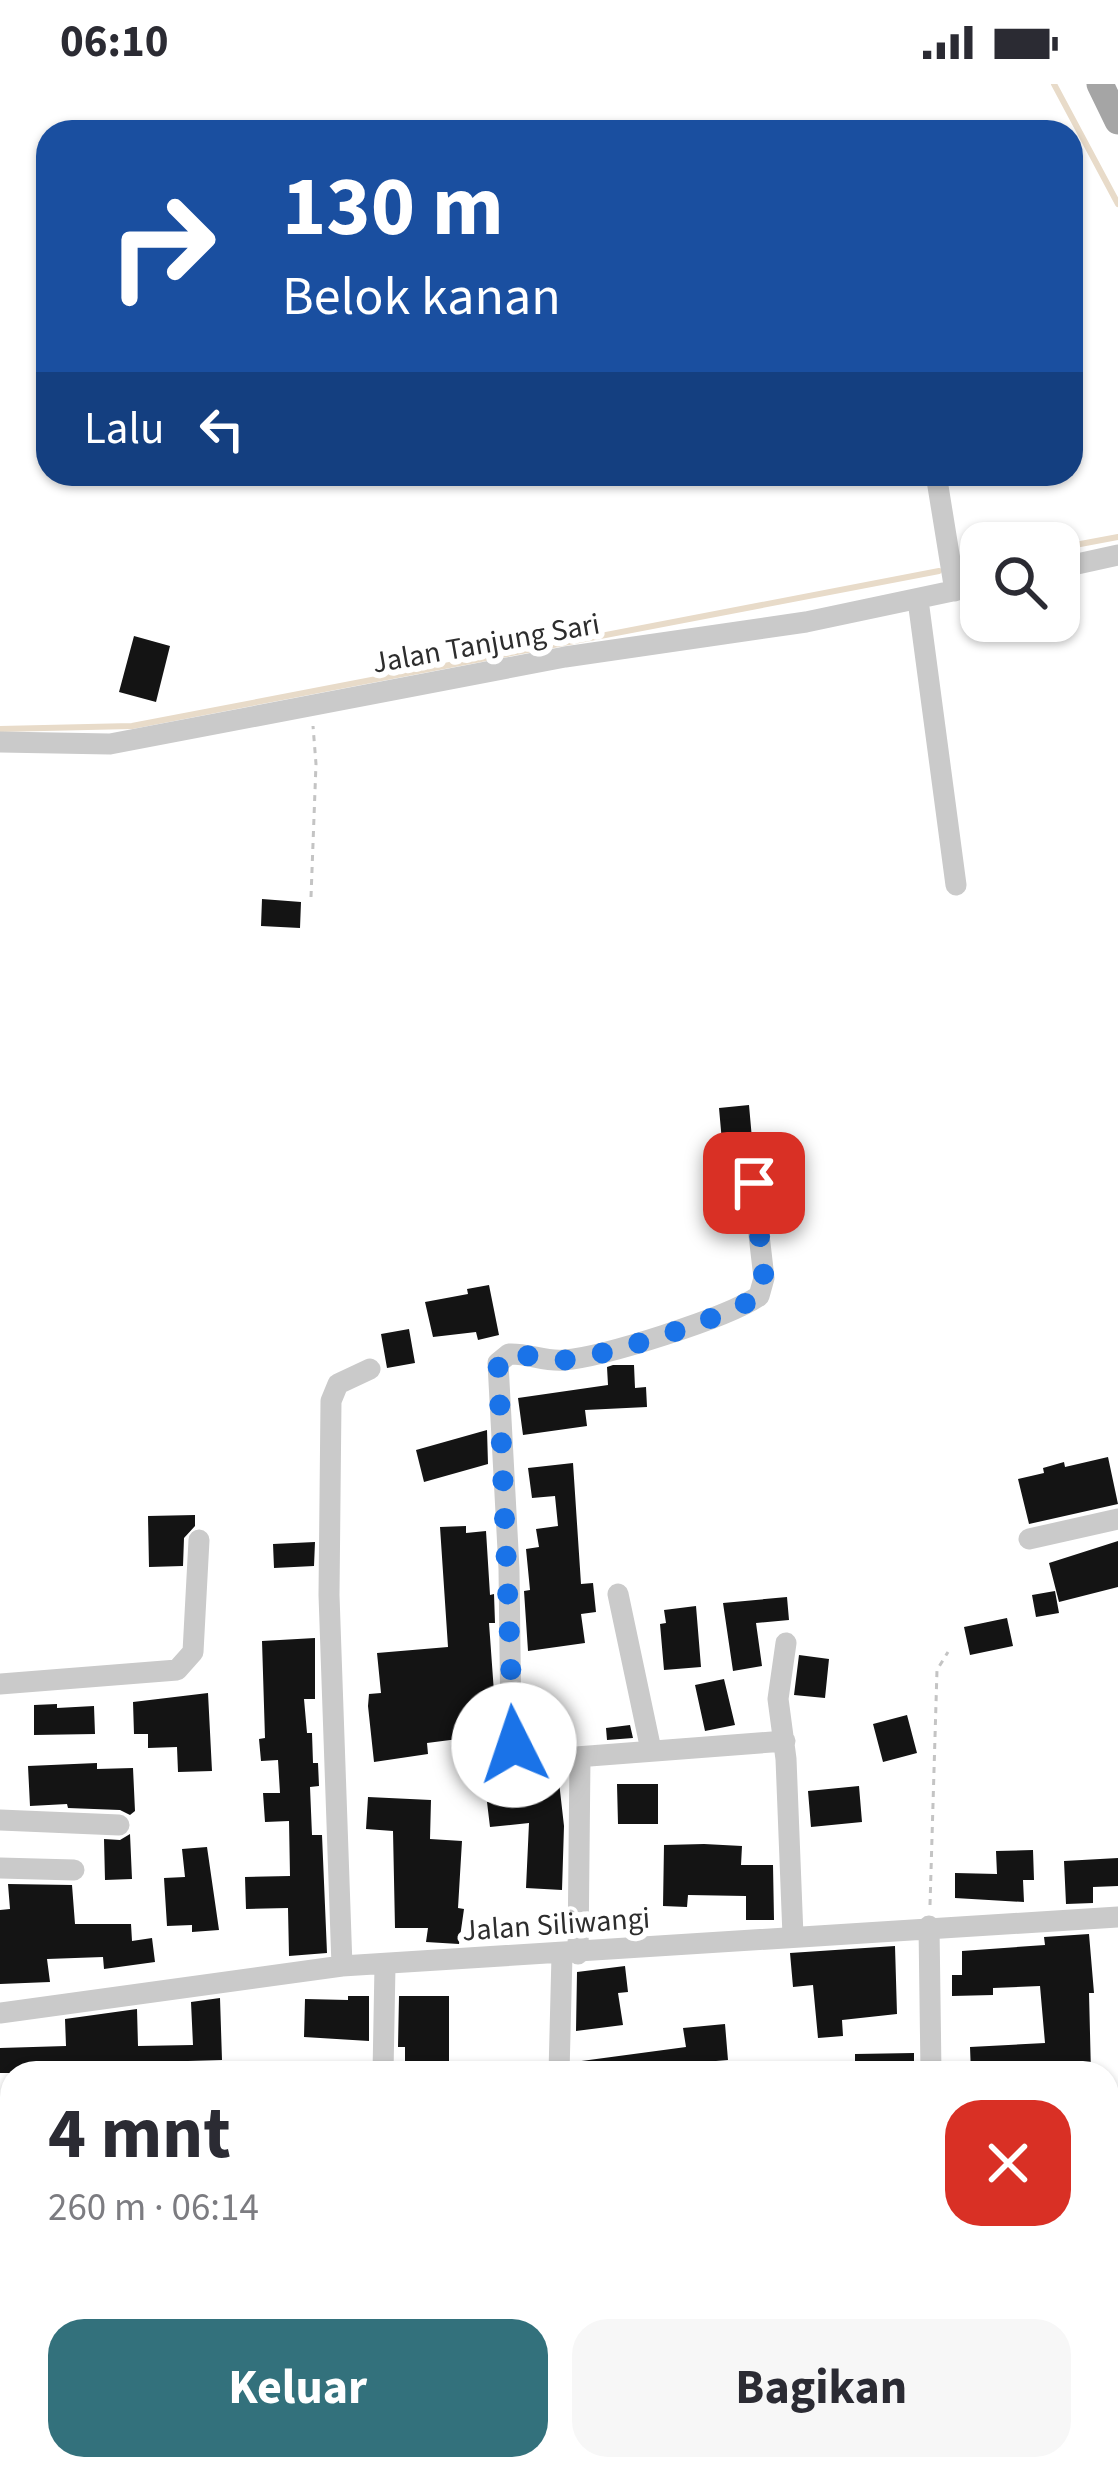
<!DOCTYPE html>
<html lang="id">
<meta charset="utf-8">
<style>
body{margin:0;font-family:"Source Sans 3",sans-serif;background:#f7f7f7;color:#2b2b33;height:100vh;display:flex;flex-direction:column;font-size:45px;white-space:nowrap}
*{box-sizing:border-box;margin:0}
p{font-size:39px;color:#7c7c81}
.icon{flex:none;width:66px;height:66px;fill:none;stroke:currentColor;stroke-width:2;stroke-linecap:round;stroke-linejoin:round}
.map{position:relative;flex:1;overflow:hidden}
.side{position:absolute;left:0px;top:1977px;width:1119px;height:420px;display:flex;flex-direction:column;background:#fff;border-radius:36px 36px 0 0;box-shadow:0 3px 9px #0004}
.side>*{flex:none}
.hud{position:absolute;left:36px;top:36px;width:1047px;height:366px;border-radius:36px;box-shadow:0 3px 9px #0004;background:#1a4fa0;color:#fff;overflow:hidden}
.fabs{position:absolute;left:960px;top:438px;display:grid;gap:24px}
.fabs a{display:grid;place-items:center;width:120px;height:120px;border-radius:24px;background:#fff;box-shadow:0 3px 9px #0004;font-size:60px}
.pin{position:absolute;display:grid;place-items:center;width:102px;height:102px;color:#fff;margin:-51px;border-radius:24px;box-shadow:0 6px 18px #0006}
.me{position:absolute;width:132px;margin:-66px;rotate:356deg;stroke-linejoin:round;filter:drop-shadow(0 0 9px #0008)}
.turn{display:flex;align-items:center;gap:42px;height:252px;padding:0 48px;font-size:54px}
.turn .icon{width:156px;height:156px;stroke-width:2.5}
.turn b{display:block;font-size:84px;line-height:102px}
.then{display:flex;align-items:center;height:114px;padding:0 48px;background:#0003;gap:24px;font-size:45px}
.round{display:grid;place-items:center;flex:none;width:126px;height:126px;border-radius:36px;background:#f7f7f7}
.headline{display:flex;align-items:center;justify-content:space-between;height:204px;padding:0 48px}
h1{font-size:72px;font-weight:700;line-height:90px}
.button{display:flex;gap:24px;margin-top:auto;padding:24px 48px}
.button a{flex:1;height:138px;border-radius:36px;background:#33717c;color:#fff;font-size:48px;font-weight:700;line-height:138px;text-align:center}
.button a+a{background:#f7f7f7;color:#2b2b33}
.status{display:flex;justify-content:space-between;align-items:center;height:84px;padding:0 60px;background:#fff;direction:ltr}
.status svg{height:33px;fill:currentColor}
.map>svg:first-child{display:block}
</style>
<div class="status"><b>06:10</b><svg viewBox="0 0 49 12"><path d="M0 12V9h3v3zM5 12V6h3v6zM10 12V3h3v9zM15 12V0h3v12zM26 1h20v11H26zM47 4h2v5h-2z"/></svg></div>
<div class="map">
<svg width="1118" height="2397" viewBox="0 0 1118 2397">
<rect width="100%" height="100%" fill="#fff"/>
<g fill="none" stroke-linecap="round" stroke-linejoin="round">
<path stroke="#e8dbc9" stroke-width="6" d="M1054,0L1118,120
M1059,464L1118,453
M961,483L981,479
M0,645L132,642L939,487"/>
</g>
<path fill="#141414" d="M134,552L170,562L156,618L119,608Z
M262,815L301,818L300,844L261,842Z
M749,1021L753,1066L723,1069L719,1024Z
M489,1201L499,1251L478,1256L476,1248L433,1253L425,1218L468,1210L467,1205Z
M409,1245L415,1279L387,1284L381,1250Z
M613,1281H634L635,1304L646,1303L647,1323L585,1326L587,1342L523,1351L518,1314L608,1301L607,1283Z
M487,1346L488,1380L424,1398L416,1366Z
M1108,1373L1118,1420L1029,1440L1018,1395L1044,1389L1043,1384L1064,1378L1065,1383Z
M573,1379L581,1500L593,1499L596,1528L581,1530L585,1559L528,1567L524,1507L530,1506L526,1465L539,1463L536,1445L558,1442L555,1412L532,1414L528,1384Z
M195,1431V1442L184,1454L183,1482L149,1483L148,1432Z
M466,1442V1449L486,1447L490,1511L494,1510L495,1539H489L497,1650L427,1659L428,1670L374,1678L368,1622L369,1610L381,1609L377,1569L448,1563L440,1443Z
M1118,1457V1503L1059,1518L1049,1479Z
M315,1458L314,1482L274,1484L273,1460Z
M1055,1507L1059,1529L1036,1533L1032,1511Z
M787,1513L789,1536L756,1539L762,1582L733,1587L723,1519Z
M696,1522L701,1583L664,1586L660,1540L666,1539L664,1526Z
M1007,1534L1013,1562L970,1571L964,1543Z
M315,1554V1615H304L307,1649H312L313,1679H318L319,1702L310,1703L312,1751H322L327,1869L289,1872L288,1824L246,1825L245,1793L290,1792L289,1737L265,1738L263,1709H280L278,1676L261,1677L259,1655L265,1654L262,1557Z
M799,1571L829,1575L825,1614L794,1611Z
M724,1595L735,1641L705,1647L695,1601Z
M208,1609L212,1687L178,1688L177,1663L148,1664V1650H134L133,1618Z
M540,1612L542,1633L526,1634V1613Z
M57,1620V1624L94,1622L95,1650L34,1651V1621Z
M907,1631L917,1669L883,1678L873,1640Z
M630,1641L633,1654L607,1656L606,1644Z
M97,1679V1685L133,1684L135,1727L130,1731L120,1726L68,1724L67,1720L30,1722L28,1682Z
M517,1686L535,1691L558,1689L564,1742L562,1806L526,1804L529,1739L490,1743L487,1718L497,1717L494,1688Z
M617,1700H658V1740H618Z
M859,1702L862,1738L811,1743L808,1707Z
M368,1713L431,1716L430,1755L462,1757L458,1824L464,1825L459,1860L426,1858L428,1844H395L393,1747L366,1745Z
M130,1750L132,1795L105,1796L104,1755L120,1756Z
M704,1760L742,1762L741,1781H773L774,1836H746V1812L688,1811L687,1823L663,1822L664,1761Z
M207,1763L219,1846L192,1848V1841L167,1842L164,1794L185,1793L182,1765Z
M1033,1766L1034,1796H1023L1024,1818L955,1814V1789L997,1790L996,1767Z
M1118,1774V1802L1093,1803V1819L1066,1820L1064,1777Z
M8,1800L72,1801L75,1840H131L132,1857L152,1854L155,1878L104,1885L103,1873L47,1875L50,1898L0,1900V1826L10,1825Z
M1089,1850L1094,1909H1089L1091,1989H971L970,1963L1045,1959L1040,1902L993,1904V1911L952,1912V1891H962V1867L1045,1861L1044,1853Z
M895,1862L897,1930L842,1936L843,1952L818,1954L813,1901L793,1903L790,1869Z
M625,1882L628,1908L618,1909L623,1941L576,1947L577,1888Z
M348,1912H369V1957L304,1953L305,1915L348,1916Z
M399,1912H449V1989H405V1963H398Z
M220,1914L222,1976L188,1977V1986L142,1987V1983L112,1984V1981L64,1982V1989H0V1964L66,1962L65,1935L137,1925L138,1962L193,1961L191,1918Z
M725,1940L728,1976L644,1983L645,1989H574V1978L686,1963L683,1944Z
M914,1969V1989H855V1970Z"/>
<g fill="none" stroke-linecap="round" stroke-linejoin="round">
<path stroke="#c4c4c4" stroke-width="3" stroke-dasharray="6 6" stroke-linecap="butt" d="M311,813L316,680L313,642
M930,1821L937,1586L948,1568"/>
<path stroke="#cacaca" stroke-width="21" d="M936,390L955,507
M1059,484L1118,471
M918,516L956,801
M0,658L110,660L565,573L806,538L981,501
M753,1099L764,1194L759,1212C727,1234 603,1273 564,1276C545,1278 528,1269 509,1270L498,1279L509,1485L511,1646C515,1663 518,1675 537,1676L785,1657
M1029,1455L1118,1435
M618,1510L651,1666
M786,1559L778,1615L786,1675L793,1852
M0,1600L177,1586L193,1568L199,1456
M0,1736L119,1741
M0,1784L74,1786
M929,1842L931,1989
M578,1870L580,1673
M342,1882L329,1511L331,1317L338,1300L370,1285
M0,1929L342,1882L1118,1833
M383,1989L385,1882
M559,1989L562,1871
M2,2109L6,2397
M208,2385V2397
M953,2385L954,2397
M377,2397V2385
M556,2397L557,2385"/>
<path stroke="#a5a5a5" stroke-width="27" d="M1100,0L1118,37"/>
</g>
<g fill="none" stroke-linecap="round" stroke-linejoin="round">
<path stroke="#1a73e8" stroke-width="21" stroke-dasharray="0 37.8" d="M514,1661L498,1279L508,1270C527,1269 545,1278 564,1276C604,1273 726,1234 758,1212L764,1194L754,1099"/>
</g>
<g text-anchor="middle" stroke-width="12" stroke-linejoin="round" paint-order="stroke">
<g font-size="30" fill="#2d2d2d" stroke="#fff">
<text transform="translate(486 559) rotate(-10)" y="10">Jalan Tanjung Sari</text>
<text transform="translate(556 1840) rotate(-4)" y="10">Jalan Siliwangi</text>
</g>
</g>
</svg>
<div class="fabs">
<a><svg class="icon" aria-label="search" viewBox="0 0 24 24"><circle cx="10" cy="10" r="6"/><path d="M15 15l6 6"/></svg></a>
</div>
<div class="pin" style="left:754px;top:1099px;background:#d93025"><svg class="icon" aria-label="arrive" viewBox="0 0 24 24"><path d="M6 21V4h12l-3 4 3 4H6"/></svg></div>
<svg class="me" style="left:514px;top:1661px" viewBox="-20 -20 40 40"><circle r="19" fill="#fff"/><path d="M0-13L10 11 0 6-10 11z" fill="#1a73e8"/></svg>
<div class="hud">
<div class="turn"><svg class="icon" aria-label="right" viewBox="0 0 24 24"><path d="M7 20v-9h11M14 6l5 5-5 5"/></svg><div><b>130 m</b>Belok kanan</div></div>
<div class="then">Lalu<svg class="icon" aria-label="left" viewBox="0 0 24 24"><path d="M17 20v-9H6M10 6l-5 5 5 5"/></svg></div>
</div>
<section class="side">
<div class="headline"><div><h1>4 mnt</h1><p>260 m · 06:14</p></div><a class="round" style="background:#d93025;color:#fff"><svg class="icon" aria-label="close" viewBox="0 0 24 24"><path d="M6 6l12 12M18 6L6 18"/></svg></a></div>
<div class="button"><a>Keluar</a><a>Bagikan</a></div>
</section>
</div>
